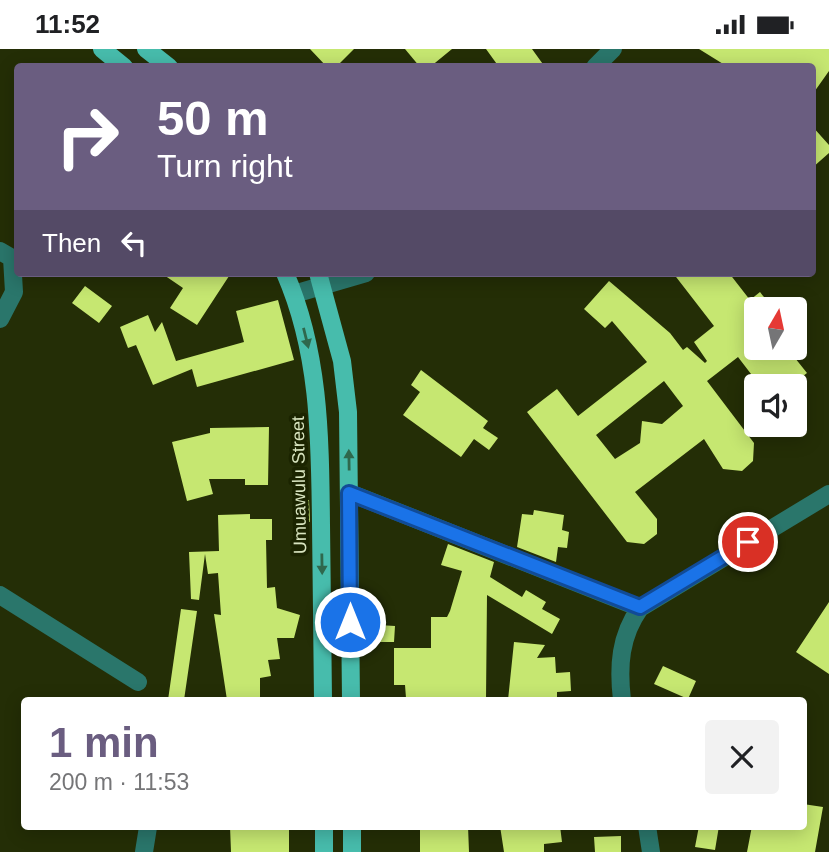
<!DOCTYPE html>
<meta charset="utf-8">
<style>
body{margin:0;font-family:Arial,sans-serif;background:#f2f2f2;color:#202124;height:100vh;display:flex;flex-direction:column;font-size:26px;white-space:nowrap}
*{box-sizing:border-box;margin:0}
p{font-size:23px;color:#757577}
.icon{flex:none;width:38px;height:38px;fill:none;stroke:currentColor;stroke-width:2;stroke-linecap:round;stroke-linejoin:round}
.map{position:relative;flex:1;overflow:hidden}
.drawer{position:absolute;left:21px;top:648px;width:786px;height:133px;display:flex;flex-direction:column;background:#fff;border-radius:7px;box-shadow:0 4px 18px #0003}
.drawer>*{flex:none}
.top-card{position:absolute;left:14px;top:14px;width:802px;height:214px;border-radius:7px;box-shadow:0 4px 18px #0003;background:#6a5d80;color:#fff;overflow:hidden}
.needle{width:46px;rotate:9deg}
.controls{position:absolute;left:744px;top:248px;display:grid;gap:14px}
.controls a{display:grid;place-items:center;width:63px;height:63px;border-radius:7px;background:#fff;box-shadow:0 4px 18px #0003;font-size:35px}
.pin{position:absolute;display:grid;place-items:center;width:60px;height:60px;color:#fff;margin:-30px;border:4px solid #fff;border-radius:50%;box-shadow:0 2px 7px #0007}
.me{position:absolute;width:77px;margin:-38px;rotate:0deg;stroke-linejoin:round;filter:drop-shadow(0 0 5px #0008)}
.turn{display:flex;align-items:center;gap:24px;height:147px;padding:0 28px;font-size:32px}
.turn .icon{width:91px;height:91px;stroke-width:2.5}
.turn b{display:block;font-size:49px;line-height:60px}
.then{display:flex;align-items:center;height:66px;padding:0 28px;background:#0003;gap:14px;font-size:26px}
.round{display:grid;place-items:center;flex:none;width:74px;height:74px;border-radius:7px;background:#f2f2f2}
.headline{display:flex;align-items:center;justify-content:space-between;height:119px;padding:0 28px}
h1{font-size:42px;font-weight:600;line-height:52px;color:#6a5d80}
.status{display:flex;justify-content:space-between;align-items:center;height:49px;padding:0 35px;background:#fff;direction:ltr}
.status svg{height:19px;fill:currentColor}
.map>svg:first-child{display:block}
</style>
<div class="status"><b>11:52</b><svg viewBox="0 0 49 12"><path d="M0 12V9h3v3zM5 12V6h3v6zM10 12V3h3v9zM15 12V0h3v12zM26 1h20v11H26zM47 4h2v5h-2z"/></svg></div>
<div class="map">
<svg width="829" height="803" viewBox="0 0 829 803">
<rect width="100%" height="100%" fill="#242e06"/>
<path fill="#c6e771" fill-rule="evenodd" d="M310,0H354L336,18H327Z
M405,0H452L430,18H420Z
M486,0H532L545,18H499Z
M699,0H829V22L812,46V18H728Z
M812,77L829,96V104L812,119Z
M161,224H231L197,276L170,259L183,239Z
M673,224H729L750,251L760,243L774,261H756V299H787L807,324L789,338H761L738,308L707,332L754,394L753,412L742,422L723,420L704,390L635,443L657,470V485L644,495L627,493L527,363L557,340L578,367L647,313L612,272L605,279L584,260L609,232L670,284L683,301L687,298L705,314L707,312L694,293L714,277ZM664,332L683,357L662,375L642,372L640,394L615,410L596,386Z
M85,237L112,257L99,274L72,254Z
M278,251L294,311L197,338L192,320L153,336L136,296L128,299L120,278L148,266L155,283L162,273L176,312L244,293L236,262Z
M421,321L488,372L483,379L498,389L489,401L474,390L461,408L403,366L420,343L411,336Z
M269,378L268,436H245V430H209L213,445L187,452L172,393L210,384V379Z
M297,451H309L310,473H297Z
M534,461L564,466L562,481L569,483L567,499L558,498L556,513L517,498L522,465L533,466Z
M250,465V470H272V491H266L267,539L275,538L277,559L300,566L294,589H277L280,610L268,611L271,627L260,629V651H227L214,565L221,566L218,524L208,525L205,505L199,551L191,550L189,503L219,502L218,466Z
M448,495L494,513L490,528L522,548L526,541L546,553L542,560L560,570L552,585L487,546L486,650L406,649L405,636H394V599H431V568H447L450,562L462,522L441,516Z
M829,553V625L796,603Z
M181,560L197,562L184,651H168Z
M379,576L395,577L394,593H378Z
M514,593L545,596L537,609L555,608L556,624L570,623L571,642L557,643V651H508Z
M663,617L696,632L688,650L654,635Z
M803,755L823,758L815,803H747L752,777H803Z
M230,777H272L273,781L289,780V803H231Z
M468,777L469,803H420V778Z
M500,777H560L562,793L544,795V803H504Z
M699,777H719L715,801L695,798Z
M621,787V803H595L594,788Z"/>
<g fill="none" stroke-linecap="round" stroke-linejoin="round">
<path stroke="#2a766b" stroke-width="18" d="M595,18L613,0
M0,202L12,209L14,243L0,270
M294,245L366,224
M350,444L640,559
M0,546L138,633
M622,651C618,617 620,587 640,559L829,445
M647,777L651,803
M144,803L148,778"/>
<path stroke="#47bcac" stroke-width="18" d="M102,0L124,18
M146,0L169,18
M285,224C320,304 320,389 321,475C322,534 322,592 323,651
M318,224L342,312L348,363L351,651
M324,777V803
M352,777V803"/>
</g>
<defs><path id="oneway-solid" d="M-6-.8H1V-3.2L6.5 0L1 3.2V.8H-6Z" transform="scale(1.75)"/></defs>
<g fill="#2f684d">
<use href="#oneway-solid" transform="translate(306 289) rotate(76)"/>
<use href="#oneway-solid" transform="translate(349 411) rotate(-91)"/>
<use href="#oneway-solid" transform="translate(322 515) rotate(89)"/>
</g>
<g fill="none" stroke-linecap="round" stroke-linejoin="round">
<defs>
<path id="route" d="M350,573L349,444L640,558L748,493"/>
</defs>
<use href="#route" stroke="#114b97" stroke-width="18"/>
<use href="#route" stroke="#1a73e8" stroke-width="12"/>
</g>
<g text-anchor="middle" stroke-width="7" stroke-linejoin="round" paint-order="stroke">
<g font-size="18" fill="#d9e5c0" stroke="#1b2400">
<text transform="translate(299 436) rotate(-91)" y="6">Umuawulu Street</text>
</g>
</g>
</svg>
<div class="controls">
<a><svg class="needle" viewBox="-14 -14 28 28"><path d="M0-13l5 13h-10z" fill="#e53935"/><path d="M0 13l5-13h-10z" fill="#757577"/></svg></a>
<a><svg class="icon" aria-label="sound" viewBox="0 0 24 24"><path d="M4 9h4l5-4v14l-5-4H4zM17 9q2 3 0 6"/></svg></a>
</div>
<div class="pin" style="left:748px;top:493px;background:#d93025"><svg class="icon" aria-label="arrive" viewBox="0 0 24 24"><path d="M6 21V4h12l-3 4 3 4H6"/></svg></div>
<svg class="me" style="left:350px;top:573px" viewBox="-20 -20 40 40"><circle r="17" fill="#1a73e8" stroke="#fff" stroke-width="3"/><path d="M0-11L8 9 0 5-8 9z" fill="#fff"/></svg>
<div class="top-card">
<div class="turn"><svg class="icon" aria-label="right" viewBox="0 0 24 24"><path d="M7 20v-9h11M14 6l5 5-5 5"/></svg><div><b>50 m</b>Turn right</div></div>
<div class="then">Then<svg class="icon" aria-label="left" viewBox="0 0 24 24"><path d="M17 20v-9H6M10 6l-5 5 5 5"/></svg></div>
</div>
<section class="drawer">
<div class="headline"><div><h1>1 min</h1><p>200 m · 11:53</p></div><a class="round"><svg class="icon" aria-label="close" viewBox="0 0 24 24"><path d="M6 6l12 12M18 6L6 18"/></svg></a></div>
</section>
</div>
